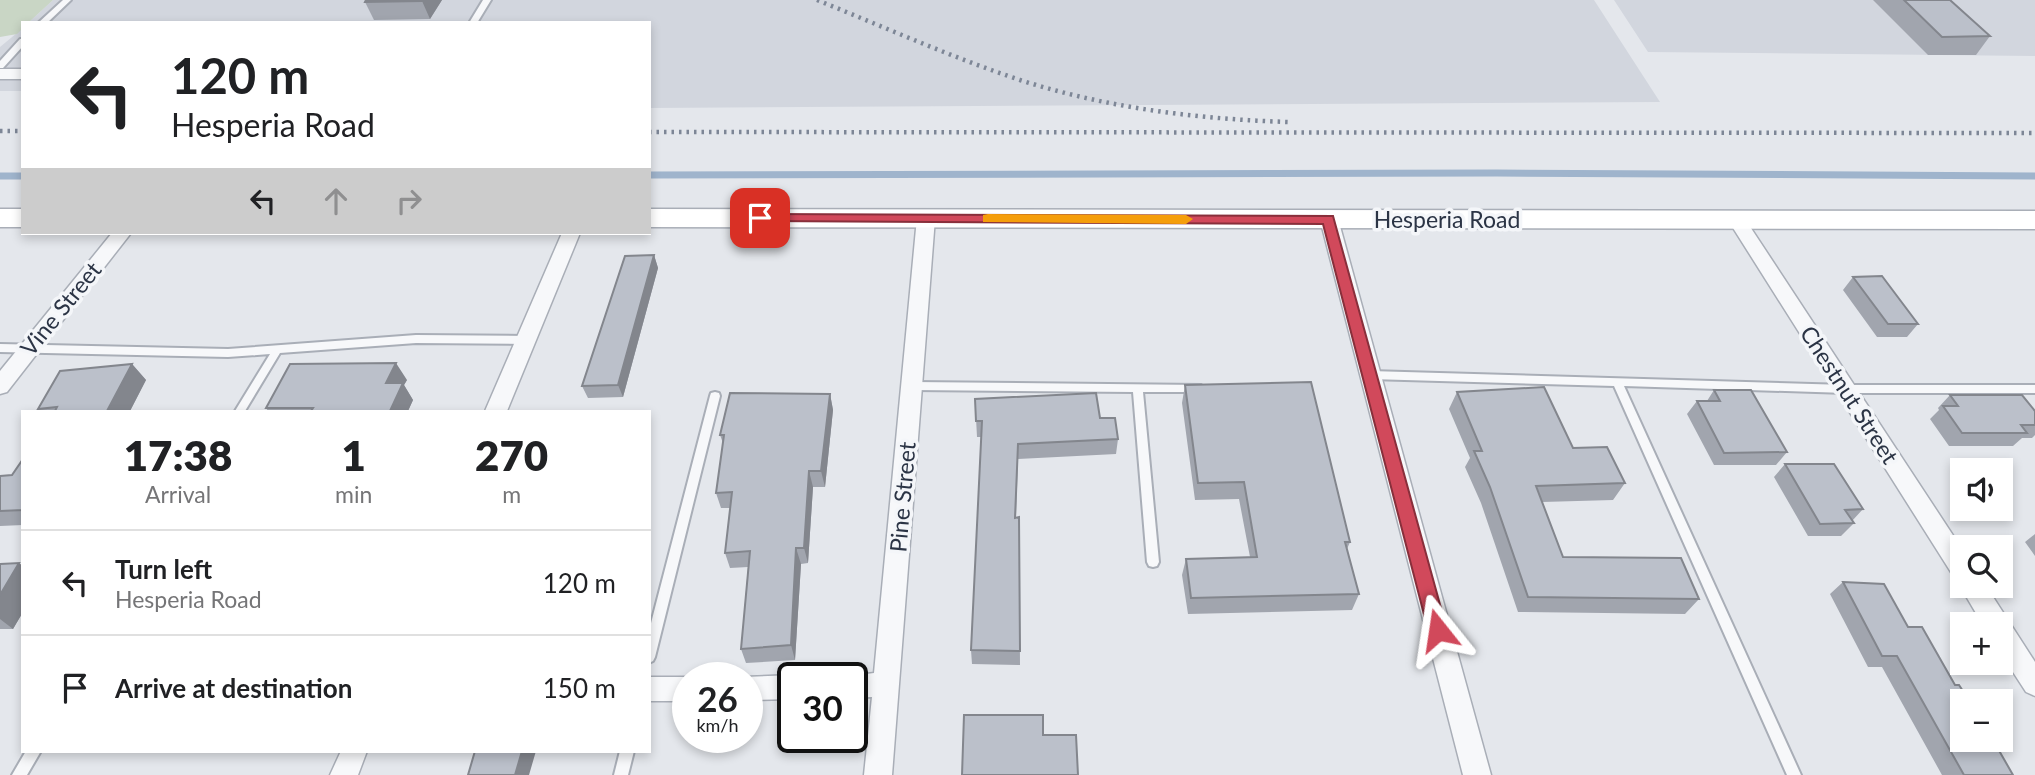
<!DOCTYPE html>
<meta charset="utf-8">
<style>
body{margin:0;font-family:Lato,sans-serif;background:#f6f6f6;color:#202124;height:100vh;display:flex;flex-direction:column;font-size:26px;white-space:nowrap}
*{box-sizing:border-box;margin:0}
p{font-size:23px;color:#757577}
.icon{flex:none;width:38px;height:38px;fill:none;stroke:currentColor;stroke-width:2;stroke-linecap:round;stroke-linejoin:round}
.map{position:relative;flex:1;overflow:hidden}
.panel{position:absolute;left:21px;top:410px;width:630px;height:343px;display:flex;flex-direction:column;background:#fff;border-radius:0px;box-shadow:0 4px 10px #0003}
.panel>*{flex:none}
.guide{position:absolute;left:21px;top:21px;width:630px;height:214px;border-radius:0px;box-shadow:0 4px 10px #0003;background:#fff;color:#202124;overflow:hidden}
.fabs{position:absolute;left:1950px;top:458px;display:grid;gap:14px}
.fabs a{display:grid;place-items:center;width:63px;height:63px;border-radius:0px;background:#fff;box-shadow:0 4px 10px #0003;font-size:35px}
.speed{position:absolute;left:672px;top:662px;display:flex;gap:14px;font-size:35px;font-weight:700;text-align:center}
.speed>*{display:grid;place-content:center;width:91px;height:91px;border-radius:50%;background:#fff;box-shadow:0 4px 10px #0003;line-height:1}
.speed small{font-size:18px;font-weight:400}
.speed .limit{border:4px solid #111;border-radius:10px;background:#fff;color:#111}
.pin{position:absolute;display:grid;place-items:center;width:60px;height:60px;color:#fff;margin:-30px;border-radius:14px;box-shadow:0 4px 10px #0006}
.me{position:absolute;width:77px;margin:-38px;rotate:345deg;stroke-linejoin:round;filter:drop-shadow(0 0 5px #0008)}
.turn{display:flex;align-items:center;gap:24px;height:147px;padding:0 35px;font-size:32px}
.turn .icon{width:91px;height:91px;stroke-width:2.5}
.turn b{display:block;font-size:49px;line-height:60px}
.lanes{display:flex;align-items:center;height:66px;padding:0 35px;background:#0003;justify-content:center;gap:35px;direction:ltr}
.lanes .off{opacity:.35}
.eta{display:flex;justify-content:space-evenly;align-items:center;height:119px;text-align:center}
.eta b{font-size:42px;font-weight:800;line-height:49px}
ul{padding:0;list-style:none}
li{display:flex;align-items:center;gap:21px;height:105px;padding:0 35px;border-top:2px solid #e0e0e0}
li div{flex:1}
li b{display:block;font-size:26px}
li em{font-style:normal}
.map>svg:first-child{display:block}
</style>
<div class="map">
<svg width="2035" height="775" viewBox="0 0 2035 775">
<rect width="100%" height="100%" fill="#e4e7ec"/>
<path fill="#d2d6de" d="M53,0H1594L1660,102L649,108V23H28Z
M1614,0H2035V56L1648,52Z
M23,28V91H0V47Z"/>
<path fill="#c9d6c5" d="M0,0H53L28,23H23V28L17,34L0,37Z"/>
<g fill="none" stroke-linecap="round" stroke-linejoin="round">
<path stroke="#9fb4cc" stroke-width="7" d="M649,175L1497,173L2035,176
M0,176H23"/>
<defs>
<path id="service" d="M63,0H71L47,23H38Z
M483,0H491L477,23H469Z
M20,39H23V46L3,68H0V61Z
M416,335L526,336L531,340L526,344L416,343L280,353L245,411H235L270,354L228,357L0,352V344L228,349Z
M1370,371L1846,385H2035V393H1846L1624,386L1801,775H1787L1614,386L1370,379L1365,375Z
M913,382L1201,385L1202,388L1197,392H1143L1159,562L1157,566L1153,567L1149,566L1147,562L1133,392L913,390L908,386Z
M715,392L719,393L720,396L655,657L653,661L649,663V631L710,396L711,393Z
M26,751H41L27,775H12Z
M620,751H634L628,775H614Z"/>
<path id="minor" d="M0,69H23V79H0Z
M926,212L935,218L892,775H864L872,697L852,698V677H843L874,673L917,218Z
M1329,213L1338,219L1491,775H1463L1320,219Z
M1737,214L1743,216L1962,549V580L1954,577L1728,220Z
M112,233H131L7,392L0,394V371Z
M562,233H580L507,411H485Z
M1962,582V586H1986L2035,662V696L2026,692L2000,652V625H1983L1960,586Z
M793,675L799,677H793V699L747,700V677H744Z
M649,677H689L688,701H649Z
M341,751H367L358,775H330Z"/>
<path id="secondary" d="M0,209H23V227H0Z
M649,209L2035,211V229L649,227Z"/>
</defs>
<use href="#service" stroke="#a9aeb7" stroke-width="4"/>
<use href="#minor" stroke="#a9aeb7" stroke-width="3"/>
<use href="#secondary" stroke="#a9aeb7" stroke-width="3"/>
<use href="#service" fill="#f7f8fa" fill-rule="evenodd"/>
<use href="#minor" fill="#f7f8fa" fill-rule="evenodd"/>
<use href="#secondary" fill="#fff" fill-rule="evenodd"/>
<path stroke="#7d8696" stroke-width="4.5" stroke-dasharray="2.5 5" stroke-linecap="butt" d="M817,0C884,27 951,57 1020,80C1107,108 1197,119 1288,122
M0,131H23
M649,132L2035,133"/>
</g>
<path fill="#a1a5ae" d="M366,0H442L430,19L374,20L365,2Z
M1873,0H1950L1990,36L1976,55H1928Z
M654,255L658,268L623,397L588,398L582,386Z
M1853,277L1918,324L1907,337H1877L1843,290Z
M132,364L146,380L130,411H41L38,409Z
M407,380L404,385L413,400L408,411H268L266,408Z
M1185,385L1350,542L1347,549L1359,594L1352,610L1188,614L1182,575L1186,559L1250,557L1239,499L1195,500L1182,403Z
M1714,390L1787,452L1776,465H1714L1687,414L1697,401H1707Z
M1457,392L1573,448L1625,483L1613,500L1542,502L1563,557L1699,599L1685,614L1518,612L1481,503L1465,467L1470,458L1449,409Z
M830,394L833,410L825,487H813L808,563L801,564L795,660L746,663L741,649L748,567L730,568L725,553L730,508H721L716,493L723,443L720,435Z
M1950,395L2035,411V435L2032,438H2022L2013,446H1949L1930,419L1939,410L1938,408Z
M975,399L1100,418L1118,439L1116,454L1018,459L1016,518L1019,517L1020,665L972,664L971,650L981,437H977Z
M23,459V525L0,526V476L12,475Z
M1785,464L1863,509L1852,521L1854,523L1841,536H1808L1774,477Z
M2035,534V556L2025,542Z
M0,564L23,566V612L13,629H0Z
M1843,582L1908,627L1955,685L2013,775H1942L1882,667H1868L1830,594Z"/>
<path fill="#83868d" d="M423,0H442L430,19L422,1Z
M654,255L658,268L623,397L618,385Z
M396,363L407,380L404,385L413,400L408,411H390L386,383Z
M132,364L146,380L130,411H107Z
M830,394L833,410L825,487L821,471Z
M809,471L813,487L808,563L804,548Z
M796,548L801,564L795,660L791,645Z
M19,563L23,566V612L13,629L0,619V595Z
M522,751H536L529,775H515Z"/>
<path fill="#bbc0ca" stroke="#83868d" stroke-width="2" d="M366,0H423L422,1L365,2Z
M1904,0H1950L1990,36L1942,37Z
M654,255L618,385L582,386L625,256Z
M1882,276L1918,324H1888L1853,277Z
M396,363L386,383H403L390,411H311L313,408H266L290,364Z
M132,364L107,411H55L57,407L38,409L60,371Z
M1311,382L1350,542H1345L1359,594L1191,598L1186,559L1257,557L1244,482L1198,483L1185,385Z
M1544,387L1573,448L1607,447L1625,483L1536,486L1563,557L1681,558L1699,599L1528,597L1490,487L1474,451H1482L1457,392Z
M1714,390H1751L1787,452L1724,453L1697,401H1720Z
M730,393L830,394L821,471H809L804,548H796L791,645L741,649L750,551L725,553L732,492L716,493L724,435H720Z
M1096,393L1100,418H1115L1118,439L1018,444L1015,518L1019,517L1020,651L971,650L982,421H976L975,399Z
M1950,395H2022L2035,411V425H2021L2027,433H1962L1943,406H1958Z
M23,459V510L0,511V476L12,475Z
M1785,464H1834L1863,509L1845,510L1854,523L1820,524Z
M19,563L0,595V564Z
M1843,582L1884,584L1908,627H1922L1955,685H1959L1970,702H1962V740H1993L2013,775H1964L1897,656H1882Z
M964,715H1043V735H1076L1078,775H962Z
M475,751H522L515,775H468Z"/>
<path fill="#d1495b" stroke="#882f3b" stroke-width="2" d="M760,214L1333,216L1447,630L1444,636L1438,638L1431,636L1428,630L1323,224L755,221L753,218Z"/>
<path fill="#f59e0b" d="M988,214L1186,215L1193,219L1186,224L983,222V215Z"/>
<g text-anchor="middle" stroke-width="7" stroke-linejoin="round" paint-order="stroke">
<g font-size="23" fill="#2b3445" stroke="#f4f6f9">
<text x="1447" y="228">Hesperia Road</text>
<text transform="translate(61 309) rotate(-51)" y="8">Vine Street</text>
<text transform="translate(1849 395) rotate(57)" y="8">Chestnut Street</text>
<text transform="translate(903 497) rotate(-85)" y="8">Pine Street</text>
</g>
</g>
</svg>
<div class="fabs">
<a><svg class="icon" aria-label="sound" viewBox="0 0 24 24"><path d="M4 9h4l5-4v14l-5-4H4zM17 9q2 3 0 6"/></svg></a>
<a><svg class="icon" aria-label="search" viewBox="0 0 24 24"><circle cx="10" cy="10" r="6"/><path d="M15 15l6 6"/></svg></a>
<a>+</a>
<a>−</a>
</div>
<div class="speed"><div>26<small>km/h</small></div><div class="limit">30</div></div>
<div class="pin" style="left:760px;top:218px;background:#d93025"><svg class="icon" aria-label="arrive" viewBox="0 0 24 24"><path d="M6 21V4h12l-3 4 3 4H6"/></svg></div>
<svg class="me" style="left:1438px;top:630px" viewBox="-20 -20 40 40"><path d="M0-17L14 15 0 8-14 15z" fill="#d1495b" stroke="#fff" stroke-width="4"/></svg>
<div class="guide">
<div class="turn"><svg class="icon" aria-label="left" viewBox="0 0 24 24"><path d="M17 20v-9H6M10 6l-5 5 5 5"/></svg><div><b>120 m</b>Hesperia Road</div></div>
<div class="lanes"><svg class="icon" aria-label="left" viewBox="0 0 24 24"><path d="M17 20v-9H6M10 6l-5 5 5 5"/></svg><svg class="icon off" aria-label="ahead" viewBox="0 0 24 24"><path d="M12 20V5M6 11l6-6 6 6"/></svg><svg class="icon off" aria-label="right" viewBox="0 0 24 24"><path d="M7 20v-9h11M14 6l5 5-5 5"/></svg></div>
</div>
<section class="panel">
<div class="eta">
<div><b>17:38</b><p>Arrival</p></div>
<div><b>1</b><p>min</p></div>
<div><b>270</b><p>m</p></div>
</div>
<ul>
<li><svg class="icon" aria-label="left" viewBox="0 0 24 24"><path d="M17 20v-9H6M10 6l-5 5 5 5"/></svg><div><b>Turn left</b><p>Hesperia Road</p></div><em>120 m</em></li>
<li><svg class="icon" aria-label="arrive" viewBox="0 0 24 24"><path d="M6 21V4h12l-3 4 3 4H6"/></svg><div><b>Arrive at destination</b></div><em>150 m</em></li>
</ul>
</section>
</div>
